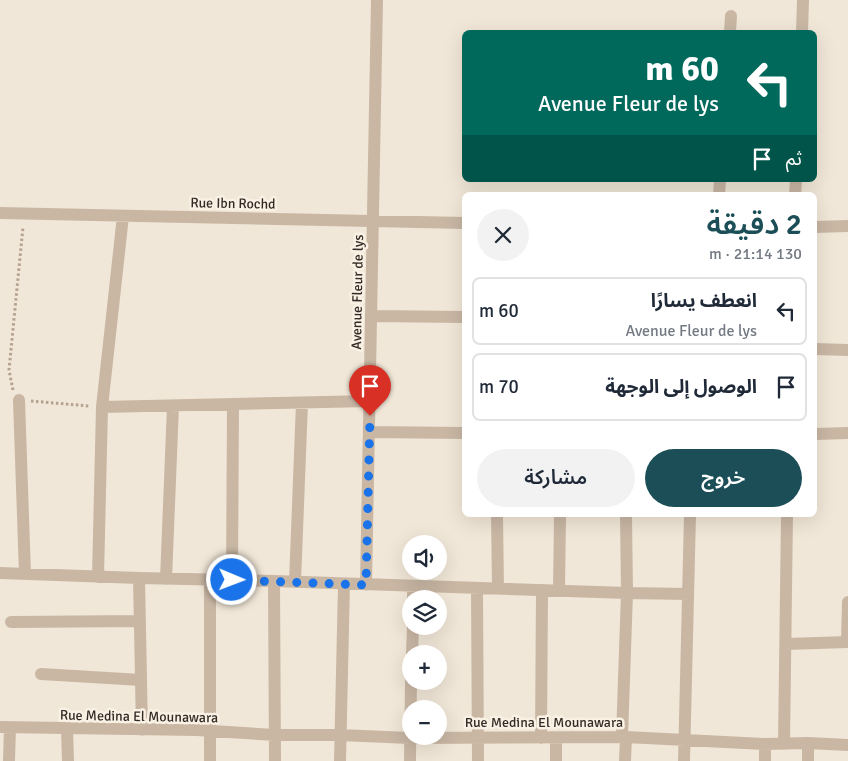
<!DOCTYPE html>
<html lang="ar">
<meta charset="utf-8">
<style>
body{margin:0;font-family:Signika,"Noto Sans Arabic",sans-serif;background:#f2f2f3;color:#1f2937;direction:rtl;height:100vh;display:flex;flex-direction:column;font-size:19px;white-space:nowrap}
*{box-sizing:border-box;margin:0}
p{font-size:16px;color:#747a83}
.icon{flex:none;width:28px;height:28px;fill:none;stroke:currentColor;stroke-width:2;stroke-linecap:round;stroke-linejoin:round}
.map{position:relative;flex:1;overflow:hidden;direction:ltr}
.panel{position:absolute;left:462px;top:192px;width:355px;height:325px;display:flex;flex-direction:column;background:#fff;border-radius:8px;box-shadow:0 5px 20px #0002;direction:rtl}
.panel>*{flex:none}
.guide{position:absolute;left:462px;top:30px;width:355px;height:152px;border-radius:8px;box-shadow:0 5px 20px #0002;direction:rtl;background:#00695c;color:#fff;overflow:hidden}
.buttons{position:absolute;left:402px;top:535px;display:grid;gap:10px}
.buttons a{display:grid;place-items:center;width:45px;height:45px;border-radius:50%;background:#fff;box-shadow:0 5px 20px #0002;font-size:25px}
.pin{position:absolute;display:grid;place-items:center;width:42px;height:42px;color:#fff;margin:-51px -21px;border-radius:50% 50% 50% 0;rotate:-45deg;box-shadow:0 0 5px #0007}
.pin .icon{rotate:45deg}
.me{position:absolute;width:55px;margin:-28px;rotate:91deg;stroke-linejoin:round;filter:drop-shadow(0 0 4px #0008)}
.turn{display:flex;align-items:center;gap:18px;height:105px;padding:0 15px;font-size:22px}
.turn .icon{width:65px;height:65px;stroke-width:2.5}
.turn b{display:block;font-size:35px;line-height:42px}
.then{display:flex;align-items:center;height:48px;padding:0 15px;background:#0003;gap:10px;font-size:19px}
.round{display:grid;place-items:center;flex:none;width:52px;height:52px;border-radius:26px;background:#f2f2f3}
.summary{display:flex;align-items:center;justify-content:space-between;height:85px;padding:0 15px}
h1{font-size:30px;font-weight:600;line-height:38px;color:#1b4e56}
.primary-button{display:flex;gap:10px;margin-top:auto;padding:10px 15px}
.primary-button a{flex:1;height:58px;border-radius:30px;background:#1b4e56;color:#fff;font-size:20px;font-weight:600;line-height:58px;text-align:center}
.primary-button a+a{background:#f2f2f3;color:#1f2937}
ul{padding:0;list-style:none}
li{display:flex;align-items:center;gap:15px;height:68px;margin:0 10px 8px;padding:0 5px;border:2px solid #e0e1e3;border-radius:8px}
li div{flex:1}
li b{display:block;font-size:19px}
li em{font-style:normal}
.map>svg:first-child{display:block}
</style>
<div class="map">
<svg width="848" height="761" viewBox="0 0 848 761">
<rect width="100%" height="100%" fill="#f1e7d8"/>
<g fill="none" stroke-linecap="round" stroke-linejoin="round">
<path stroke="#b5a18e" stroke-width="3" stroke-dasharray="2.5 2.5" stroke-linecap="butt" d="M13,390L9,370L23,227
M31,401L89,406"/>
<path stroke="#c9b7a4" stroke-width="12" d="M730,32L731,16
M802,32L803,0
M719,195L720,180
M795,195L796,180
M0,213L465,223
M815,227L848,226
M372,316L465,317
M815,349L848,350
M19,400L25,574
M102,407L370,401
M369,432L465,433
M815,434L848,433
M497,515L498,589
M0,573L139,578L274,581L627,593L626,515
M98,577L102,407L123,216
M139,578L142,730
M166,579L173,406
M210,580V761
M232,580L233,404
M274,581L275,761
M295,582L302,403
M366,585L377,0
M477,588L478,761
M559,590L560,515
M413,599V586
M11,622L140,621
M847,642L848,602
M786,644L848,642
M412,654L413,626
M41,674L141,680
M0,727L197,730L275,735H340L410,738L626,737L765,744L808,743L848,745
M67,729L68,761
M622,737L627,593L688,594
M541,738L542,590
M808,743V761
M784,744L787,515
M9,761L10,728
M340,761L344,584
M410,761L411,681
M556,761V738
M625,761L626,737
M684,761L690,515
M765,761V744"/>
</g>
<g fill="none" stroke-linecap="round" stroke-linejoin="round">
<path stroke="#1a73e8" stroke-width="9" stroke-dasharray="0 16.2" d="M232,580L366,585L370,416"/>
</g>
<g text-anchor="middle" stroke-width="5" stroke-linejoin="round" paint-order="stroke">
<g font-size="14" fill="#342b26" stroke="#f9f1e4">
<text transform="translate(233 203) rotate(1)" y="5">Rue Ibn Rochd</text>
<text transform="translate(357 292) rotate(-89)" y="5">Avenue Fleur de lys</text>
<text transform="translate(139 716) rotate(1)" y="5">Rue Medina El Mounawara</text>
<text x="544" y="727">Rue Medina El Mounawara</text>
</g>
</g>
</svg>
<div class="buttons">
<a><svg class="icon" aria-label="sound" viewBox="0 0 24 24"><path d="M4 9h4l5-4v14l-5-4H4zM17 9q2 3 0 6"/></svg></a>
<a><svg class="icon" aria-label="layers" viewBox="0 0 24 24"><path d="M12 4l9 5-9 5-9-5zM3 14l9 5 9-5"/></svg></a>
<a>+</a>
<a>−</a>
</div>
<div class="pin" style="left:370px;top:416px;background:#d93025"><svg class="icon" aria-label="arrive" viewBox="0 0 24 24"><path d="M6 21V4h12l-3 4 3 4H6"/></svg></div>
<svg class="me" style="left:232px;top:580px" viewBox="-20 -20 40 40"><circle r="17" fill="#1a73e8" stroke="#fff" stroke-width="3"/><path d="M0-11L8 9 0 5-8 9z" fill="#fff"/></svg>
<div class="guide">
<div class="turn"><svg class="icon" aria-label="left" viewBox="0 0 24 24"><path d="M17 20v-9H6M10 6l-5 5 5 5"/></svg><div><b>60 m</b>Avenue Fleur de lys</div></div>
<div class="then">ثم<svg class="icon" aria-label="arrive" viewBox="0 0 24 24"><path d="M6 21V4h12l-3 4 3 4H6"/></svg></div>
</div>
<section class="panel">
<div class="summary"><div><h1>2 دقيقة</h1><p>130 m · 21:14</p></div><a class="round"><svg class="icon" aria-label="close" viewBox="0 0 24 24"><path d="M6 6l12 12M18 6L6 18"/></svg></a></div>
<ul>
<li><svg class="icon" aria-label="left" viewBox="0 0 24 24"><path d="M17 20v-9H6M10 6l-5 5 5 5"/></svg><div><b>انعطف يسارًا</b><p>Avenue Fleur de lys</p></div><em>60 m</em></li>
<li><svg class="icon" aria-label="arrive" viewBox="0 0 24 24"><path d="M6 21V4h12l-3 4 3 4H6"/></svg><div><b>الوصول إلى الوجهة</b></div><em>70 m</em></li>
</ul>
<div class="primary-button"><a>خروج</a><a>مشاركة</a></div>
</section>
</div>
